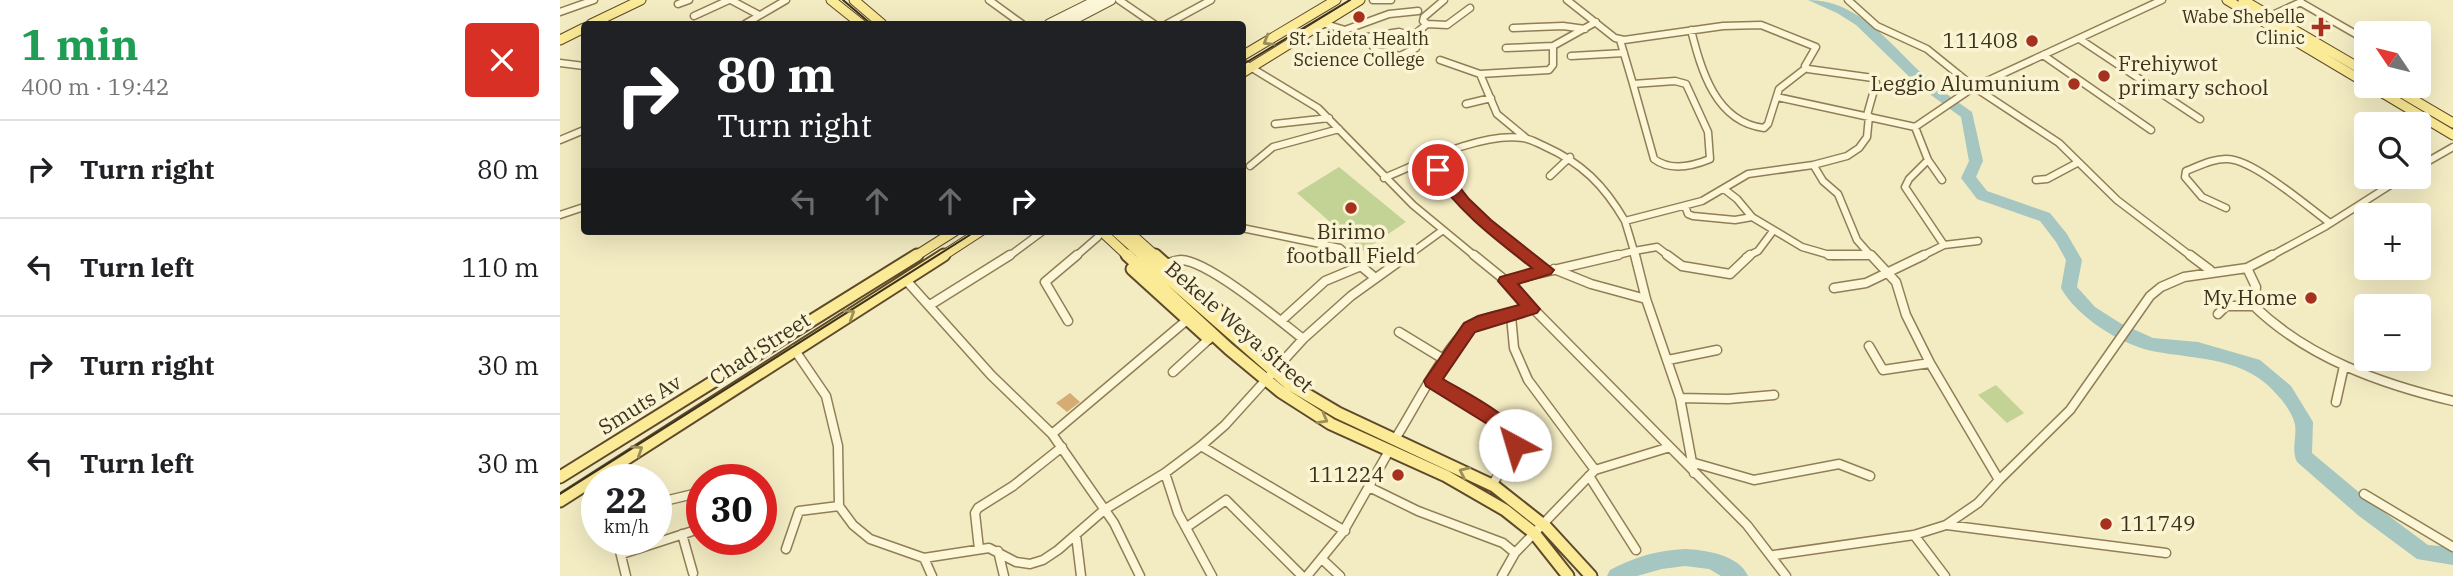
<!DOCTYPE html>
<meta charset="utf-8">
<style>
body{margin:0;font-family:"IBM Plex Serif",serif;background:#f6f6f6;color:#202124;height:100vh;display:flex;flex-direction:column;font-size:26px;white-space:nowrap}
*{box-sizing:border-box;margin:0}
p{font-size:23px;color:#757577}
.icon{flex:none;width:38px;height:38px;fill:none;stroke:currentColor;stroke-width:2;stroke-linecap:round;stroke-linejoin:round}
.map{position:relative;flex:1;overflow:hidden}
.side{display:flex;flex-direction:column;background:#fff;width:560px}
.side>*{flex:none}
.guide{position:absolute;left:21px;top:21px;width:665px;height:214px;border-radius:7px;box-shadow:0 7px 28px #0002;background:#202124;color:#fff;overflow:hidden}
.needle{width:46px;rotate:305deg}
.buttons{position:absolute;left:1794px;top:21px;display:grid;gap:14px}
.buttons a{display:grid;place-items:center;width:77px;height:77px;border-radius:7px;background:#fff;box-shadow:0 7px 28px #0002;font-size:35px}
.speed{position:absolute;left:21px;top:464px;display:flex;gap:14px;font-size:35px;font-weight:700;text-align:center}
.speed>*{display:grid;place-content:center;width:91px;height:91px;border-radius:50%;background:#fff;box-shadow:0 7px 28px #0002;line-height:1}
.speed small{font-size:18px;font-weight:400}
.speed .limit{border:10px solid #d22;background:#fff;color:#111}
.pin{position:absolute;display:grid;place-items:center;width:60px;height:60px;color:#fff;margin:-30px;border:4px solid #fff;border-radius:50%;box-shadow:0 2px 7px #0007}
.me{position:absolute;width:77px;margin:-38px;rotate:321deg;stroke-linejoin:round;filter:drop-shadow(0 0 5px #0008)}
.turn{display:flex;align-items:center;gap:24px;height:147px;padding:0 21px;font-size:32px}
.turn .icon{width:91px;height:91px;stroke-width:2.5}
.turn b{display:block;font-size:49px;line-height:60px}
.lanes{display:flex;align-items:center;height:66px;padding:0 21px;background:#0003;justify-content:center;gap:35px;direction:ltr}
.lanes .off{opacity:.35}
.round{display:grid;place-items:center;flex:none;width:74px;height:74px;border-radius:7px;background:#f6f6f6}
.headline{display:flex;align-items:center;justify-content:space-between;height:119px;padding:0 21px}
h1{font-size:42px;font-weight:800;line-height:52px;color:#1e9e55}
ul{padding:0;list-style:none}
li{display:flex;align-items:center;gap:21px;height:98px;padding:0 21px;border-top:2px solid #e0e0e0}
li div{flex:1}
li b{display:block;font-size:26px}
li em{font-style:normal}
main{display:flex;flex:1;min-height:0}
.map>svg:first-child{display:block}
</style>
<main>
<section class="side">
<div class="headline"><div><h1>1 min</h1><p>400 m · 19:42</p></div><a class="round" style="background:#d93025;color:#fff"><svg class="icon" aria-label="close" viewBox="0 0 24 24"><path d="M6 6l12 12M18 6L6 18"/></svg></a></div>
<ul>
<li><svg class="icon" aria-label="right" viewBox="0 0 24 24"><path d="M7 20v-9h11M14 6l5 5-5 5"/></svg><div><b>Turn right</b></div><em>80 m</em></li>
<li><svg class="icon" aria-label="left" viewBox="0 0 24 24"><path d="M17 20v-9H6M10 6l-5 5 5 5"/></svg><div><b>Turn left</b></div><em>110 m</em></li>
<li><svg class="icon" aria-label="right" viewBox="0 0 24 24"><path d="M7 20v-9h11M14 6l5 5-5 5"/></svg><div><b>Turn right</b></div><em>30 m</em></li>
<li><svg class="icon" aria-label="left" viewBox="0 0 24 24"><path d="M17 20v-9H6M10 6l-5 5 5 5"/></svg><div><b>Turn left</b></div><em>30 m</em></li>
</ul>
</section>
<div class="map">
<svg width="1893" height="576" viewBox="0 0 1893 576">
<rect width="100%" height="100%" fill="#f3ecc3"/>
<path fill="#c3d395" d="M779,167L846,222L803,251L737,193Z
M1436,385L1464,413L1447,423L1418,395Z"/>
<g fill="none" stroke-linecap="round" stroke-linejoin="round">
<path fill="#a5c6c1" fill-rule="evenodd" d="M1248,0C1300,0 1332,47 1368,79C1381,91 1397,101 1412,112L1423,161L1416,177L1427,191L1490,213L1507,234L1522,260L1517,287L1535,307L1560,323L1593,338L1638,342L1700,360L1731,386L1750,417L1753,422L1752,453L1813,504L1868,545L1893,547V565L1857,559L1799,516L1737,462C1731,450 1737,437 1735,425C1734,417 1725,403 1719,397C1686,356 1638,360 1592,351C1560,344 1517,317 1501,288L1506,260L1496,242L1480,221L1417,199L1401,178L1409,161L1401,117L1360,87L1296,25L1277,13Z
M1125,549C1146,550 1179,555 1188,576H1161L1149,569L1125,566L1102,569L1077,576H1047L1050,570C1074,557 1098,550 1125,549Z"/>
</g>
<path fill="#d6ab74" d="M510,393L520,402L507,412L496,403Z"/>
<g fill="none" stroke-linecap="round" stroke-linejoin="round">
<defs>
<path id="street-far1" d="M171,0L199,15
M429,0L462,24
M559,0L594,24
M813,0H831
M1007,0L1055,38L1064,40L1163,26L1201,25L1256,47L1245,66L1248,69L1313,78L1316,83L1307,115
M1288,0L1317,26L1367,49L1414,87L1499,143L1557,200L1632,257
M1740,2L1806,40
M118,4L129,0
M0,12L34,0
M134,16L169,0
M1710,16L1741,2
M762,23L785,30L829,14L858,11
M185,24L226,0
M607,24L651,0
M867,24L863,21L864,17L884,0
M953,28L1003,26L1025,29
M1131,30C1141,69 1155,122 1204,128L1208,124L1219,89L1246,68
M807,38L816,51L840,56L856,48L853,36
M1060,40L1073,84
M1521,40L1640,119
M769,43L839,32L853,36L867,24L887,25L910,8
M946,48L993,46
M1483,55L1591,130
M1011,56L1064,53
M880,60L920,74L937,114L966,138
M682,62L758,108L853,205L916,257
M0,63L24,66
M920,74L989,70L993,65V46L1036,22
M1115,81L1126,84L1148,132L1150,159C1133,166 1110,171 1094,159L1073,84Z
M1217,97L1355,127L1414,87L1602,0
M906,104L931,98
M715,124L769,118
M1355,127L1368,160L1382,180
M0,140L24,130
M875,157C893,201 929,229 967,257
M1368,160L1349,179L1345,187L1384,245
M690,166L713,147L779,129
M1254,166L1263,181L1278,194L1297,240L1312,257
M1858,167L1893,147
M990,176L1010,157
M824,178C862,162 922,132 963,138C971,139 977,143 984,146C1022,163 1044,185 1065,221
M1476,180L1487,179L1517,163
M1164,189L1177,199L1192,217L1242,247L1273,256L1310,255
M1125,206L1128,214L1133,216L1175,220L1192,217
M1666,208L1642,197L1625,177L1626,171C1639,166 1654,158 1668,159C1694,160 1748,207 1770,223
M0,215L24,207
M682,228L780,248L790,257
M448,257L483,231
M515,257L538,237
M846,257L883,230
M1050,257L1074,251L1065,221L1142,201L1188,174L1253,165L1287,156L1299,148L1307,137L1309,116
M1075,257L1074,251L1097,247L1110,257
M1186,257L1198,251L1213,231
M1360,257L1384,245L1418,241
M1709,257L1766,226L1843,177"/>
<path id="street" d="M788,255L814,277
M914,255L946,281L1187,525L1226,576
M965,255L986,270
M1075,255L1086,299L1120,398L1134,473
M1107,255L1122,266L1170,274L1190,255
M1269,255H1310
M1630,255L1650,270
M605,264C610,263 616,260 621,260C649,261 719,320 743,339
M1687,268L1712,255
M994,269L1031,284L1086,299
M345,279L431,375L492,434L554,523L580,576
M946,281L1058,255
M1274,288L1306,283L1364,255
M370,305L450,255
M1658,314L1666,306H1694
M951,316L954,348L968,380L1035,470
M508,321L485,282L517,255
M721,321L765,281L801,266
M839,332L885,360
M1309,346L1323,370L1370,363
M234,349L266,396L278,446L279,506L293,525L310,539L364,558L429,548L456,562L470,564L483,560L498,550L544,510L605,473L641,446L665,425L743,339L791,296L848,255
M1108,360L1157,350
M613,372L649,339
M872,381L943,425L954,437V450L932,485
M1120,398L1168,399L1214,395
M1776,402L1784,366
M492,434L627,320
M835,439C854,410 887,341 915,324C931,314 954,314 972,309
M641,446L785,531
M1131,462L1194,480L1279,464L1310,476
M605,473L618,513L652,576
M1029,476L1076,550
M1439,480L1510,410L1590,296L1601,287L1624,277L1687,268L1696,287L1694,306C1748,358 1821,384 1893,401
M30,481L37,493
M809,487L858,511L943,543L955,553
M1804,494L1893,547
M96,503L142,492
M1387,525L1606,553
M627,527L666,500L742,576
M122,534L133,573
M516,535L521,576
M1354,535L1385,576
M57,539L66,576
M226,549L239,511L279,506
M419,549L415,513L418,508L453,486L502,447
M438,551L444,576
M62,554L142,528
M1214,555L1354,535L1386,525L1418,503L1439,480L1370,363L1346,315L1336,282L1311,255
M364,558L372,576
M763,560L780,576
M747,576L783,532L829,451
M942,576L955,553L1035,470L1110,447"/>
<path id="secondary" d="M489,24L537,0
M505,24L551,0"/>
<path id="primary-far1" d="M271,0L301,24
M294,0L322,24
M1667,0L1806,83
M1683,0L1806,72
M31,24L81,0
M0,40L24,28
M682,56L776,0
M682,73L800,0
M1811,86L1893,135
M1830,86L1893,123
M541,231L569,257
M555,231L584,257
M568,231L597,257
M354,257L395,231
M381,257L421,231"/>
<path id="primary" d="M567,255L669,349L721,392L771,424L886,476L945,510L974,533L1008,576
M582,255L729,384L778,413L934,486L986,527L1031,576
M595,255L676,326L680,339
M572,269L648,338
M0,477L357,255
M0,501L384,255"/>
</defs>
<use href="#street-far1" stroke="#907e57" stroke-width="9"/>
<use href="#street" stroke="#907e57" stroke-width="11"/>
<use href="#secondary" stroke="#725e3a" stroke-width="11"/>
<use href="#primary-far1" stroke="#5e4a2b" stroke-width="11"/>
<use href="#primary" stroke="#5e4a2b" stroke-width="15"/>
<use href="#street-far1" stroke="#fdf7d7" stroke-width="6"/>
<use href="#street" stroke="#fdf7d7" stroke-width="8"/>
<use href="#secondary" stroke="#fdf7d7" stroke-width="9"/>
<use href="#primary-far1" stroke="#fbea96" stroke-width="9"/>
<use href="#primary" stroke="#fbea96" stroke-width="11"/>
<path stroke="#3e321d" stroke-width="2" d="M283,0L311,24
M682,65L790,0
M0,494L416,231"/>
</g>
<defs><path id="oneway-chevron" d="M-2-3.5L2.5 0L-2 3.5" fill="none" stroke-width="1.6" stroke-linecap="round" stroke-linejoin="round" transform="scale(1.75)"/></defs>
<g stroke="#9c8e5a">
<use href="#oneway-chevron" transform="translate(708 41) rotate(149)"/>
<use href="#oneway-chevron" transform="translate(290 314) rotate(-32)"/>
<use href="#oneway-chevron" transform="translate(763 419) rotate(29)"/>
<use href="#oneway-chevron" transform="translate(78 450) rotate(-33)"/>
<use href="#oneway-chevron" transform="translate(904 472) rotate(-155)"/>
</g>
<path fill="#a7311f" stroke="#6d2014" stroke-width="2" d="M878,165L883,166L909,199L931,220L994,270L991,274L958,284L980,309L977,313L915,332L883,379C902,391 974,424 961,451L955,453L949,451L945,440L937,430L866,386L864,381L904,323L918,316L959,305L938,281L940,277L972,268C935,239 897,211 871,170Z"/>
<g fill="#a7311f" stroke="#faf4d3" stroke-width="2.5">
<circle cx="799" cy="17" r="7"/>
<path d="M1757.5 16.5h7v7h7v7h-7v7h-7v-7h-7v-7h7z"/>
<circle cx="1472" cy="41" r="7"/>
<circle cx="1544" cy="76" r="7"/>
<circle cx="1514" cy="84" r="7"/>
<circle cx="791" cy="208" r="7"/>
<circle cx="1751" cy="298" r="7"/>
<circle cx="838" cy="475" r="7"/>
<circle cx="1546" cy="524" r="7"/>
</g>
<g text-anchor="middle" stroke-width="7" stroke-linejoin="round" paint-order="stroke">
<g font-size="18" fill="#3e321d" stroke="#faf4d3" text-anchor="end">
<text x="1745" y="23">Wabe Shebelle<tspan x="1745" dy="21">Clinic</tspan></text>
<text x="799" y="45" text-anchor="middle">St. Lideta Health<tspan x="799" dy="21">Science College</tspan></text>
</g>
<g font-size="21" fill="#3e321d" stroke="#faf4d3" text-anchor="end">
<text x="1458" y="48">111408</text>
<text x="1558" y="71" text-anchor="start">Frehiywot<tspan x="1558" dy="24">primary school</tspan></text>
<text x="1500" y="91">Leggio Alumunium</text>
<text x="791" y="239" text-anchor="middle">Birimo<tspan x="791" dy="24">football Field</tspan></text>
<text x="1737" y="305">My Home</text>
<text x="824" y="482">111224</text>
<text x="1560" y="531" text-anchor="start">111749</text>
</g>
<g font-size="21" fill="#3e321d" stroke="#faf4d3">
<text transform="translate(679 327) rotate(41)" y="7">Bekele Weya Street</text>
<text transform="translate(200 349) rotate(-33)" y="7">Chad Street</text>
<text transform="translate(80 405) rotate(-32)" y="7">Smuts Av</text>
</g>
</g>
</svg>
<div class="buttons">
<a><svg class="needle" viewBox="-14 -14 28 28"><path d="M0-13l5 13h-10z" fill="#e53935"/><path d="M0 13l5-13h-10z" fill="#757577"/></svg></a>
<a><svg class="icon" aria-label="search" viewBox="0 0 24 24"><circle cx="10" cy="10" r="6"/><path d="M15 15l6 6"/></svg></a>
<a>+</a>
<a>−</a>
</div>
<div class="speed"><div>22<small>km/h</small></div><div class="limit">30</div></div>
<div class="pin" style="left:878px;top:170px;background:#d93025"><svg class="icon" aria-label="arrive" viewBox="0 0 24 24"><path d="M6 21V4h12l-3 4 3 4H6"/></svg></div>
<svg class="me" style="left:955px;top:445px" viewBox="-20 -20 40 40"><circle r="19" fill="#fff"/><path d="M0-13L10 11 0 6-10 11z" fill="#a7311f"/></svg>
<div class="guide">
<div class="turn"><svg class="icon" aria-label="right" viewBox="0 0 24 24"><path d="M7 20v-9h11M14 6l5 5-5 5"/></svg><div><b>80 m</b>Turn right</div></div>
<div class="lanes"><svg class="icon off" aria-label="left" viewBox="0 0 24 24"><path d="M17 20v-9H6M10 6l-5 5 5 5"/></svg><svg class="icon off" aria-label="ahead" viewBox="0 0 24 24"><path d="M12 20V5M6 11l6-6 6 6"/></svg><svg class="icon off" aria-label="ahead" viewBox="0 0 24 24"><path d="M12 20V5M6 11l6-6 6 6"/></svg><svg class="icon" aria-label="right" viewBox="0 0 24 24"><path d="M7 20v-9h11M14 6l5 5-5 5"/></svg></div>
</div>
</div>
</main>
